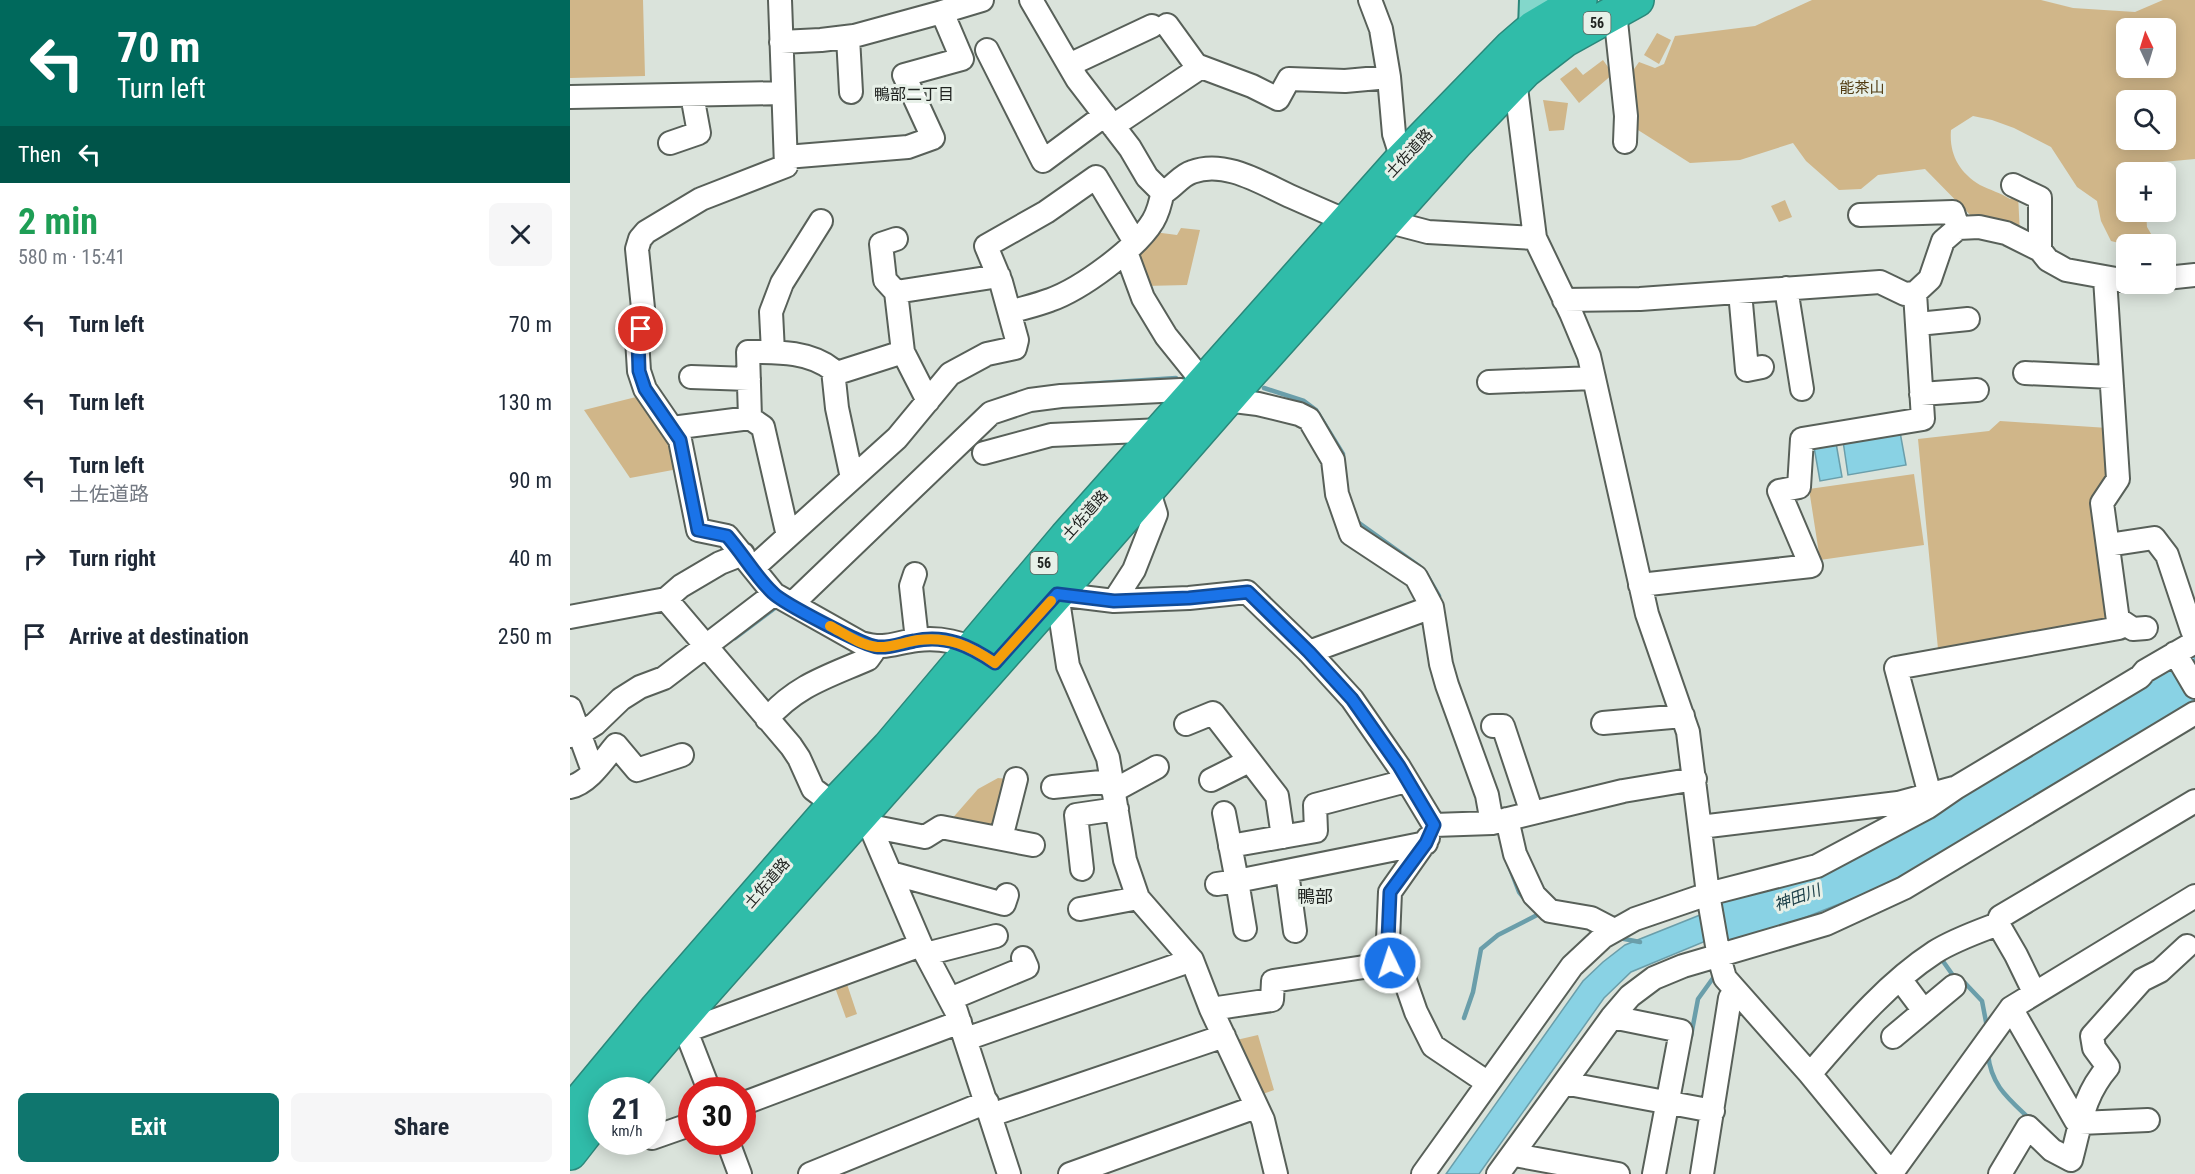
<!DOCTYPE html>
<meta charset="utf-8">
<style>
body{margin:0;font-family:"Roboto Condensed","Noto Sans JP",sans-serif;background:#f6f6f7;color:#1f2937;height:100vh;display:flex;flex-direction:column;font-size:22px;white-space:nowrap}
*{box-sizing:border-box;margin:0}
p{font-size:20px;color:#747a83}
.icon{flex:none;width:33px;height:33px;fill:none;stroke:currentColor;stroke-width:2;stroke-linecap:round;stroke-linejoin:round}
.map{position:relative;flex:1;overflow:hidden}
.panel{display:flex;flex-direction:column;background:#fff;width:570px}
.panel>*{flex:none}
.banner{background:#00695c;color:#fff;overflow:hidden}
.needle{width:39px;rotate:356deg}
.tools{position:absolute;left:1546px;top:18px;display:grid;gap:12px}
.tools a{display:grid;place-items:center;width:60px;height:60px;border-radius:9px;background:#fff;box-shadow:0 3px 15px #0003;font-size:30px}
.speed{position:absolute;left:18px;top:1077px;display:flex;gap:12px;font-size:30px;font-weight:700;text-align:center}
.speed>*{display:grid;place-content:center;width:78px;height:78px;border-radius:50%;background:#fff;box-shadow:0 3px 15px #0003;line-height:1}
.speed small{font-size:15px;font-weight:400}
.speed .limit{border:9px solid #d22;background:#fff;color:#111}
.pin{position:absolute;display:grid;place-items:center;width:51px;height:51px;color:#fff;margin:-26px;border:3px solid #fff;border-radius:50%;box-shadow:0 2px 6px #0007}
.me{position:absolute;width:66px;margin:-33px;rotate:356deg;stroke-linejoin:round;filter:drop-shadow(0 0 4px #0008)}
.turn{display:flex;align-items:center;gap:21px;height:126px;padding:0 18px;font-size:27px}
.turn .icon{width:78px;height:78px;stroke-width:2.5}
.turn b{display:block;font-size:42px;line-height:51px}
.then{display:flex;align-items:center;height:57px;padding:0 18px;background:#0003;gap:12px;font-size:22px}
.round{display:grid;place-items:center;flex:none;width:63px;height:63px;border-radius:9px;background:#f6f6f7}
.headline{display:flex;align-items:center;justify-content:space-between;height:102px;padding:0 18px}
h1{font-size:36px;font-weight:700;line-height:45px;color:#1e9e55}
.action{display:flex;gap:12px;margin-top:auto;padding:12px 18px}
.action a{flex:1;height:69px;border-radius:9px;background:#0f766e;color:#fff;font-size:24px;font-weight:700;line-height:69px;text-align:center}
.action a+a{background:#f6f6f7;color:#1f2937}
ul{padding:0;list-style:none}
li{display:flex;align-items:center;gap:18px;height:78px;padding:0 18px}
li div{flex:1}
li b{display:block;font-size:22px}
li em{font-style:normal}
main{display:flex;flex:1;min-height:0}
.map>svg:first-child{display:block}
</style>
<main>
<section class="panel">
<div class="banner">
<div class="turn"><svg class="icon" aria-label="left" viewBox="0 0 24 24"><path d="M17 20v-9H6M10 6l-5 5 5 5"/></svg><div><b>70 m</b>Turn left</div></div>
<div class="then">Then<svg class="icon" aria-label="left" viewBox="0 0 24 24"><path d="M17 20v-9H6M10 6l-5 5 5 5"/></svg></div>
</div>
<div class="headline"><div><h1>2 min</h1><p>580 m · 15:41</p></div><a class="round"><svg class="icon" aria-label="close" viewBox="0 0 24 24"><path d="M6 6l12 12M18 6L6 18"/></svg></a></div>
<ul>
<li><svg class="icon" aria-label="left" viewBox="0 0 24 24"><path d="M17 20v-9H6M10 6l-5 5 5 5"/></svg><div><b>Turn left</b></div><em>70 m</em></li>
<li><svg class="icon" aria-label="left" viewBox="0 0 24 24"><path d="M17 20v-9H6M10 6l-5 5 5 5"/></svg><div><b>Turn left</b></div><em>130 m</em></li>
<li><svg class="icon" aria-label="left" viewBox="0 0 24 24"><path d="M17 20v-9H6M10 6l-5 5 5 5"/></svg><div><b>Turn left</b><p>土佐道路</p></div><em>90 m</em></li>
<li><svg class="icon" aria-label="right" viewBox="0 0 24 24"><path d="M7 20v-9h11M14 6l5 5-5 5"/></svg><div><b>Turn right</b></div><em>40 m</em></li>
<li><svg class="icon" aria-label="arrive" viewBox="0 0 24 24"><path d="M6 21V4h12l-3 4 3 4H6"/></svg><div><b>Arrive at destination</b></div><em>250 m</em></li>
</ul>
<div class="action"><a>Exit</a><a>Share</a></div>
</section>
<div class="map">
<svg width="1625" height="1174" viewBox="0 0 1625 1174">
<rect width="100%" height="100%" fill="#dae3db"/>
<path fill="#d0b689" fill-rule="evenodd" d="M0,0H73L75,76L0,78Z
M1242,0H1471L1503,8L1565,12L1593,0H1625V159L1571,164L1572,172H1557V212H1576L1577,227L1587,244L1557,245L1541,241L1531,221L1527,201L1507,187L1481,147L1444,128L1422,120L1403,116L1381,130C1379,154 1389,172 1410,185C1420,190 1431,193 1440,199L1448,194L1450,235L1404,219L1355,169L1308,175L1291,189L1269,190L1236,161L1223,143L1170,160L1120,163L1068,130L1063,101L1062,72L1069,62L1085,68L1094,64L1105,36L1185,26ZM1557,28H1596V68H1557ZM1557,100H1596V140H1557Z
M1087,33L1101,40L1089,64L1074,55Z
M1033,60L1043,74L1009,103L990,79L1006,67L1013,75Z
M973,100L998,103L994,130L979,131Z
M1215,200L1222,217L1209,222L1201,206Z
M611,228L630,230L617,285L575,286L565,253L584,232L607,235Z
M66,397L75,402L102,442L108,469L60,478L14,410Z
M1430,421L1538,428L1539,619L1368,649L1348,439L1419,431Z
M1344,474L1354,545L1250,560L1239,489Z
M428,778L437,779L420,829L380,821L408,789Z
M275,978L287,1014L276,1018L263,982Z
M688,1035L704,1090L687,1096L662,1041Z"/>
<path fill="#89d2e4" stroke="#6a9eaa" stroke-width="1.5" d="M1330,432L1336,465L1278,475L1273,441Z
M1266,443L1272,477L1250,481L1244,447Z
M1625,654V701L1364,858L1307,889L1234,918L1160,945L1138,940L1061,972L1034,998L909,1174H876L1013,981L1033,962L1055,945L1130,915L1151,900L1188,893Z"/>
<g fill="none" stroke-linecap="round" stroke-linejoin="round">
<path stroke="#6a9eaa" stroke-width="4.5" d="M515,384L606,378
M694,388L734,401L746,410L773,454V460
M785,520L849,566
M855,572L869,596
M165,638L209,605
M936,858L949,892L953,897
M1049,938L1070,942
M1370,957L1382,974L1394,982L1412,1001L1417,1027
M894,1018L903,992L911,949L928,935L969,914
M1121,1036L1128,999L1146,974
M1418,1054C1421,1086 1439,1099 1461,1120"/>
<defs>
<path id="minor" d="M210,0L216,166L131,199L76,232L70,239L67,249L74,318L67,339L69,371L75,389L110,440L128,530L157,536L204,594L291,643C317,650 323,643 347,640C369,637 394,642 412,654
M461,0L507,79L560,148L577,177L588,188L596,191C605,185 612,175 622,172C655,159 693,184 722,197C740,205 758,213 777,221
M800,0L811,29L819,77L824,134L832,159
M372,12L412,0
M1045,12L1056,116L1055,142
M597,25L626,65L682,86L708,99L719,79L775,81L819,77
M278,37L281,92
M211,42L251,40L284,36L372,12L392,59L334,75L363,138L338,147L216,157
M417,50L473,161L535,115
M499,65L582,26
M944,72L965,238L1001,313L1019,356L1077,614L1118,732L1138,894L1149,957L1155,978L1240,1074L1322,1174
M0,97L213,93
M543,126L631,67
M100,143L129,133L122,95
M1443,185L1470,198V250
M1290,215L1383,212L1388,228
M816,221L858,232L965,238
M556,252L573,298L596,336L633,382
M1596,278L1625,275
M1216,288L1232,389
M326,292L315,280L311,244L326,239
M1170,292L1177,370L1192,367
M994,300L1070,299L1310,282L1335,294L1345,293L1360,279L1373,241L1388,228L1409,227L1436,233L1470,250L1478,260L1496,270L1557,281
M440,312C453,308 467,305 480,300C511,289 566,249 583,221C589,211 591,201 593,190
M1348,324L1398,319
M203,352L201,312L212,283L251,221
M1455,373L1541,377
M264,374L333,352
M121,377L179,379
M919,382L1024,378
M1351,394L1407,390
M656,400L688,404L729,414L739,419L763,460L767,494L781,534L846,577L862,607L871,664L877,685L917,795L922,823
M358,401L333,352L326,292L429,276
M102,428L180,418
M414,453L481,435L592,430
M218,536L193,427L180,418L178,352C207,352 239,351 263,370L267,408L282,478
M1538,545L1584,538L1597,555L1622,630
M183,568L327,438L380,374L417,354L445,348L447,340L431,282L416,246L476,212L526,177L565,242
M345,574L341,586L347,640
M1070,585L1241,566L1209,491L1229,487L1232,439L1353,419L1345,293
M96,599L221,746L229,758L243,789L259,801L267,802L300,826L355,837L371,827L463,845
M544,601L564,570L586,514L578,489
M222,604L421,413L460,400L491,396L611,390
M0,617L96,599L111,586L150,563L173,554
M1548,619L1563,629L1576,628
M739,652L862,607
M1605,653L1625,687
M0,708L23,771
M197,719C227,685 257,677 298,659L303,652L305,647
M1033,723L1113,716
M616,724L643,713L707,796L713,837
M923,726H933L962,813
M0,736L9,734L25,724L51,699L70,687L94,678L204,594
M641,780L679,761
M0,787C19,783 34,759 46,745L67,770L112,755
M483,787L541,781
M543,791L587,767
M1360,795L1326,668L1549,628L1532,503L1548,479L1535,278
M654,813L667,881L856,843
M937,819L945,854L964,895L980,911L1021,918L1044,930
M300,826L351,945L386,1011L439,1174
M1130,827L1328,803L1387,787L1570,677L1575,671L1625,642
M431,838L446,779
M660,846L746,831L745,805L836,781
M512,869L506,815L547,809
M717,872L725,931
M321,873L434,904L437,895
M647,884L667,881L675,929
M510,909L568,898
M356,954L426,936
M820,963L818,940L820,892L858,838
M1330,979L1354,1011L1384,986
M1464,992L1446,955L1428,924L1430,917L1625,801
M380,999L457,967L453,958
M1441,1008L1506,1121L1510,1123L1578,1120
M641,1009L702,1000L703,981L820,963L830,966L846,1012L863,1046L918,1083
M1042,1017L1111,1031L1084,1174
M105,1022L116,1031L139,1090
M116,1031L351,945
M1323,1037L1354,1011
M396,1039L622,960
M1240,1074C1278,1030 1316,984 1365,952C1384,940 1407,932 1428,924
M996,1081L999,1084L1143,1111
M172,1104L390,1022
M421,1115L654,1036
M82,1138L122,1124
M158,1142L170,1174
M944,1153L950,1156L1048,1174
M240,1174L417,1102
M500,1174L686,1107
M706,1174L693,1120L641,1009L622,960L568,898L555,860L538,758L498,666L487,594L544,601L619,598L677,592L739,652L782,699L829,767L864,825L922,823L1053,791L1125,779
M853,1174L1002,966L1033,937L1065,919L1138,894L1247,866L1358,807L1387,787
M928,1174L1042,1017L1060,996L1084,978L1113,966L1256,924L1334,888L1625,713
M1132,1174L1160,998L1166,991
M1321,1174L1441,1008L1625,896
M1430,1174L1458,1127L1482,1150L1501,1160C1511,1123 1513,1096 1538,1067L1524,1048L1522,1036L1572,980L1590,971L1617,946"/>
<path id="major" d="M963,28L964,0"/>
<path id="highway" d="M50,1090L127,1000L487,594L682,371L887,142L955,71L995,40L1067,0
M0,1113L87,1008L262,807L319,747L496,537L832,159L941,47L963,28L1010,0
M0,1153L32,1112"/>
</defs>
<use href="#minor" stroke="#586059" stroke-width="26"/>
<use href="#major" stroke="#2b877a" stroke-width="32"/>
<use href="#highway" stroke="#2b877a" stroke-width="36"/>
<use href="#minor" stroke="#fff" stroke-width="22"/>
<use href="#major" stroke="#83d7cb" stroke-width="28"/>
<use href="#highway" stroke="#30bca9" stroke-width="33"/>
</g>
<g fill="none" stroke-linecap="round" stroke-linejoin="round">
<defs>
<path id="route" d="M71,329L68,339L69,371L75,389L110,440L128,530L157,536C173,554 185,576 203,593C213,603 294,646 308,647C321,648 332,643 344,641C376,634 400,646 425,663L487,594L544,601L619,598L678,592L739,652L782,699L829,766L864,825L856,843L820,892L818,940L820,963"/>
</defs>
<use href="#route" stroke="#114b97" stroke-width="15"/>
<use href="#route" stroke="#1a73e8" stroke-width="10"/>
<path stroke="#f59e0b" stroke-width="10" d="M260,626C275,634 290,645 307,647C321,648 334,642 348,640C379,636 400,646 425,663L481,601"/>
</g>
<g text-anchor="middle" stroke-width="6" stroke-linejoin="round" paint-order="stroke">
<g fill="#e7f0e8" stroke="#5d625d" stroke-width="1.5">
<rect x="1013.5" y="12" width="27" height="22" rx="4.5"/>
<rect x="460.5" y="552" width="27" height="22" rx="4.5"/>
</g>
<g font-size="14" font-weight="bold" fill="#222522">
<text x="1027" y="28">56</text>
<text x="474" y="568">56</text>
</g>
<g font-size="15" fill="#513c12" stroke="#e7f0e8">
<text x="1292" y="93">能茶山</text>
</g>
<g font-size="15" fill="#222522" stroke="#e7f0e8">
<text transform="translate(839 153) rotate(-47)" y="5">土佐道路</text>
<text transform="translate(515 515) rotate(-48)" y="5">土佐道路</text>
<text transform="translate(197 883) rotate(-49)" y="5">土佐道路</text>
</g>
<g font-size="16" fill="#222522" stroke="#e7f0e8">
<text x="344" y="100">鴨部二丁目</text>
</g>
<g font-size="16" font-style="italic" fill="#1e4149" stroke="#e7f0e8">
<text transform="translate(1227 897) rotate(-20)" y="6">神田川</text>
</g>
<g font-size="18" fill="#222522" stroke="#e7f0e8">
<text x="745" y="903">鴨部</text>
</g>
</g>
</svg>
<div class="tools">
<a><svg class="needle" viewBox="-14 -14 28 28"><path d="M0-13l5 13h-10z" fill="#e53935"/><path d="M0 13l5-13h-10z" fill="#747a83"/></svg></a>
<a><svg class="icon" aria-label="search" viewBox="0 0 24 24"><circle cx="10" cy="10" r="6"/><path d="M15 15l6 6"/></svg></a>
<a>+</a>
<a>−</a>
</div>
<div class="speed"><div>21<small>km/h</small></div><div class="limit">30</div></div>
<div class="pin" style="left:71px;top:329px;background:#d93025"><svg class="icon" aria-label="arrive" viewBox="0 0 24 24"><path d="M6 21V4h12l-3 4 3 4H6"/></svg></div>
<svg class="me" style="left:820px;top:963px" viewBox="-20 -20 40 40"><circle r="17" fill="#1a73e8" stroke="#fff" stroke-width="3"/><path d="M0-11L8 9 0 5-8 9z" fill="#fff"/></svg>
</div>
</main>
